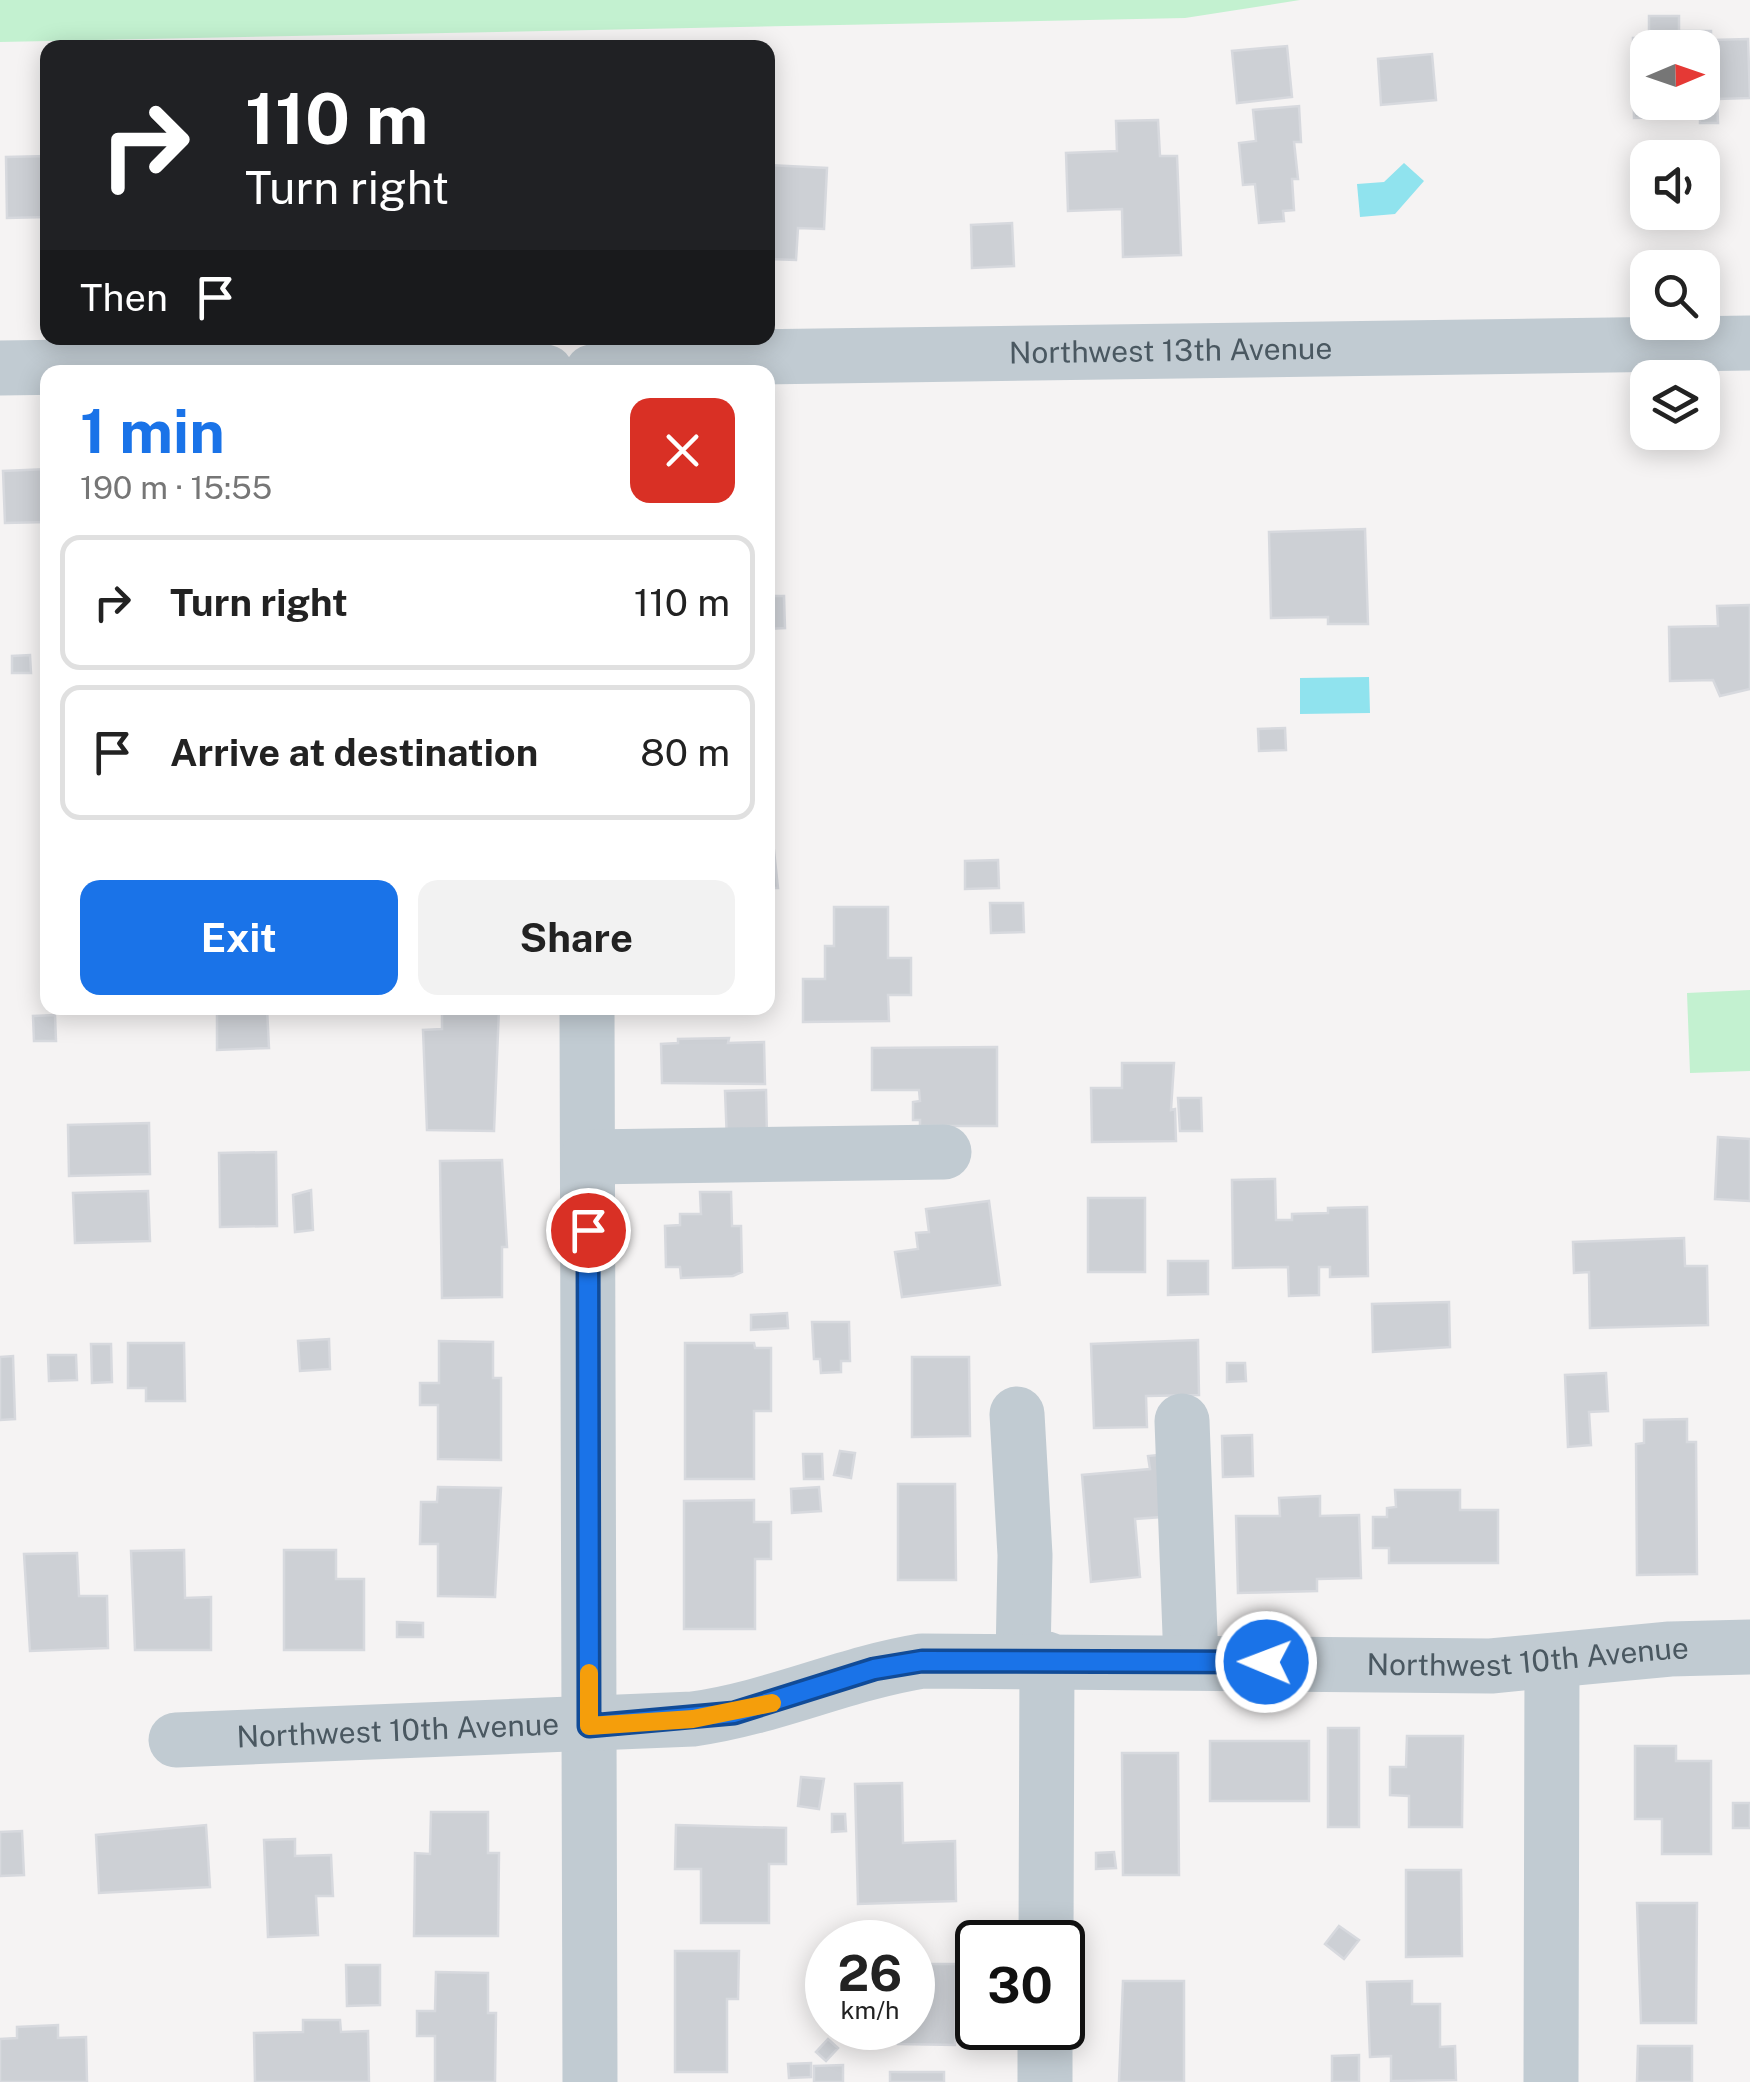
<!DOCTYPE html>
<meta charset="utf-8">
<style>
body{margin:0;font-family:"Public Sans",sans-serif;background:#f2f2f2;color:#222;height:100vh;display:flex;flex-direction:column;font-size:38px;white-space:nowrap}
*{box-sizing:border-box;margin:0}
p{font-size:32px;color:#767676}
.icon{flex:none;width:55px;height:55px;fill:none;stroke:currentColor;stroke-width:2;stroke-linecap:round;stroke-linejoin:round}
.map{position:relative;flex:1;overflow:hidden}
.sheet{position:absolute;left:40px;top:365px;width:735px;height:650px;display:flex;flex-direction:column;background:#fff;border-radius:20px;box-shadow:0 5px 25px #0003}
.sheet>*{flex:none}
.hud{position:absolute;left:40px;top:40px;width:735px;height:305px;border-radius:20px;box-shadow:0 5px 25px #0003;background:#202124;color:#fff;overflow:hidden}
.needle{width:65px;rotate:88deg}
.controls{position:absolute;left:1630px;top:30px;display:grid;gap:20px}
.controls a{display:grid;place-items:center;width:90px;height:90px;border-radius:20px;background:#fff;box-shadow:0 5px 25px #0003;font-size:50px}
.speed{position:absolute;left:805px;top:1920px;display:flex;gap:20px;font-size:50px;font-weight:700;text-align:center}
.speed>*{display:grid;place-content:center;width:130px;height:130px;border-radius:50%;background:#fff;box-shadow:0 5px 25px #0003;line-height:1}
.speed small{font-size:25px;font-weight:400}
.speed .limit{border:5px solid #111;border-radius:15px;background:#fff;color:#111}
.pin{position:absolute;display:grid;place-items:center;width:85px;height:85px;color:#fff;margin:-42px;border:5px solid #fff;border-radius:50%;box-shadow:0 2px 10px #0007}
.me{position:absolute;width:110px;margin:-55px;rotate:271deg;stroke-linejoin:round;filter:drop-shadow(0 0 8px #0008)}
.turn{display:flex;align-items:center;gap:35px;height:210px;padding:0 40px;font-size:45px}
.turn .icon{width:130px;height:130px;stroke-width:2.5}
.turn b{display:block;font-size:70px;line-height:85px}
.then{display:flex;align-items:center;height:95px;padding:0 40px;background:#0003;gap:20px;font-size:38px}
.round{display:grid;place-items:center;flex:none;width:105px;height:105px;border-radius:20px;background:#f2f2f2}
.overview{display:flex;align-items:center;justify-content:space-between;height:170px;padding:0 40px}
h1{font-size:60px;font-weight:700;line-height:75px;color:#1a73e8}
.cta{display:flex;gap:20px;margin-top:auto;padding:20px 40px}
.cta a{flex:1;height:115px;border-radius:20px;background:#1a73e8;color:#fff;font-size:40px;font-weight:700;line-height:115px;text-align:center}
.cta a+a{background:#f2f2f2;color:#222}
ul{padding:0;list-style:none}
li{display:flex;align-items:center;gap:30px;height:135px;margin:0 20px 15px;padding:0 20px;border:5px solid #e0e0e0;border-radius:20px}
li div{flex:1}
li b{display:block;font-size:38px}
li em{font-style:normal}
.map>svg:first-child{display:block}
</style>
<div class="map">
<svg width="1750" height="2082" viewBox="0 0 1750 2082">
<rect width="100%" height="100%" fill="#f5f3f3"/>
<path fill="#c3f1d0" d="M0,0H1300L1185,18L0,42Z
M1750,990V1071L1690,1073L1687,993Z"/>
<path fill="#90e3ee" d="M1404,163L1424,181L1395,214L1360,217L1357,184L1384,182Z
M1369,677L1370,713L1300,714V678Z"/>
<path fill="#cdd0d5" stroke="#d7d9de" stroke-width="2.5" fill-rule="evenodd" d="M1649,16H1679V31H1711V40L1748,39L1750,98L1717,99L1718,123H1700V116L1634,118L1633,38H1649ZM1648,48H1702V102H1648Z
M1287,46L1292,97L1237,103L1232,51Z
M1432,54L1436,100L1381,105L1378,59Z
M1299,106L1301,142H1294L1298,179H1292L1294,210L1283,211L1284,221L1259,223L1255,184L1243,185L1239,143L1256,141L1253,110Z
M1158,120L1160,156H1177L1181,255L1123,257L1122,209L1068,211L1066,153L1117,151L1116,121Z
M48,156V217L7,218L6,157Z
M768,165L827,168L824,229L798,228L796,260L768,259Z
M1012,223L1014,266L972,268L971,225Z
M48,469V522L5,523L3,471Z
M1365,529L1368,624H1328V617L1271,618L1269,532Z
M768,596H784L785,628L768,629Z
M1750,605V689L1720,696L1713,680L1670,681L1669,627L1718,626L1717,606Z
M30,655L31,673H12V656Z
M1285,728L1286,750L1259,751L1258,729Z
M768,832H772L778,888H768Z
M998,860L999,888L965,889V861Z
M990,903H1023L1024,932L991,933Z
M834,907H888V958H911V995H888L889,1021L803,1022V979H825V946H834Z
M217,1008H267L269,1048L217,1050Z
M442,1008H499L494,1131L427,1130L423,1030L442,1029Z
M55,1015L56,1041H34L33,1016Z
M729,1038L728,1043L764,1042L765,1084L662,1083L661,1044L678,1043V1039Z
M997,1047V1126H920V1120H913V1102L920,1101L919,1090H872V1048Z
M1122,1063H1174L1171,1110L1175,1109L1176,1141L1092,1142L1091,1088H1122Z
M766,1090L767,1139L727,1141L725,1091Z
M1178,1098H1201L1202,1131H1180Z
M149,1123L150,1174L69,1176L68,1125Z
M1718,1137L1750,1139V1201L1715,1199Z
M276,1152L277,1226L220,1227L219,1153Z
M502,1160L507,1247H502V1297L442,1298L440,1161Z
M1275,1179L1276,1220H1292V1214L1328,1213V1208L1367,1207L1368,1276L1330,1277V1267H1319V1295L1289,1296L1288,1267L1233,1268L1232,1180Z
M311,1190L313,1230L295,1232L293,1195Z
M148,1191L150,1241L75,1243L73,1193Z
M700,1192H731L732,1226H741L742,1272L733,1276L681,1278L680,1267H666L665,1226L680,1225V1214H701Z
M1088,1198H1145V1272H1088Z
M989,1201L1000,1285L902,1297L895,1252L918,1249L916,1233L929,1232L926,1209Z
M1684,1238L1685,1266H1707L1708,1325L1590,1328L1589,1272L1574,1273L1573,1242Z
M1168,1261H1208V1294L1168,1295Z
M1449,1302L1450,1347L1373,1352L1372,1304Z
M787,1313L788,1328L751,1330V1315Z
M812,1322H849L850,1361H841V1372L821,1373L820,1359H814Z
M329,1339L330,1369L300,1371L298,1341Z
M1198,1340L1199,1395L1146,1396L1147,1427L1094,1428L1091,1344Z
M439,1341L493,1342V1378H501V1460L438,1459V1405H420V1383H439Z
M128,1343H184L185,1401H146V1388H128Z
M685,1343H754L755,1348H771V1411H754V1479H685Z
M91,1344H111L112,1382L92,1383Z
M48,1355H76L77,1380L49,1381Z
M13,1356L15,1419L0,1420V1357Z
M912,1357H969L970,1436L912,1437Z
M1227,1363H1245L1246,1381L1227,1382Z
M1606,1373L1608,1411L1589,1412L1591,1445L1568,1447L1565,1375Z
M1687,1419V1442H1696L1697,1574L1637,1575L1636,1444L1644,1443V1420Z
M1252,1435L1253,1476L1223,1477L1222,1436Z
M840,1451L855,1453L851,1478L834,1475Z
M803,1454H822L823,1479H804Z
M1167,1454L1175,1516L1135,1519L1140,1577L1091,1582L1082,1475L1150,1469L1148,1456Z
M898,1484H955L956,1580H898Z
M438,1487L501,1488L495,1597L438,1596V1544H420L421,1502H437Z
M819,1487L821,1511L792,1513L791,1489Z
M1395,1490H1460V1510H1498V1563H1389V1548H1373V1517H1387V1508L1396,1507Z
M1320,1496V1516L1359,1515L1361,1578L1317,1579V1591L1238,1593L1236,1516H1280L1279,1498Z
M754,1500V1522H771V1559H755V1629H684V1501Z
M184,1550L185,1598L211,1597V1650H135L131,1551Z
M284,1550H336V1579H364V1650H284Z
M77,1553L79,1596H107L108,1648L30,1651L24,1554Z
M397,1622L423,1623V1637H397Z
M1328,1728H1359V1827H1328Z
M1407,1736H1463L1462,1827H1409V1796L1390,1795V1767H1406Z
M1210,1741H1309V1801H1210Z
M1635,1746H1676V1761H1711V1854H1662V1819H1635Z
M1122,1753H1178L1179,1875H1123Z
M801,1777L824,1779L819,1809L798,1806Z
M902,1783L903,1843L955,1841L956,1901L858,1904L855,1784Z
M1733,1803H1750V1828H1733Z
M431,1812H488V1853H499L498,1936H414L415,1853L430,1854Z
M832,1814H845L846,1831L832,1832Z
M206,1825L210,1887L99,1893L96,1835Z
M676,1825L786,1828V1864H769V1923H701V1869H675Z
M22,1831L24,1875L0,1876V1832Z
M295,1839V1856L331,1855L333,1896H316L318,1935L268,1937L264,1840Z
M1114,1852L1116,1868L1096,1869V1853Z
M1406,1870H1461L1462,1956L1406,1957Z
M1637,1903H1697L1696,2023H1641Z
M1339,1926L1359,1940L1344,1959L1325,1944Z
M675,1951H739L738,1999H727V2072H675Z
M912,1964H956L955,2045L898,2044V2028H912Z
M346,1965H380V2005L347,2006Z
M436,1972L488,1973V2013H496L495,2082H435V2036H417V2011H435Z
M1123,1981H1184V2082H1119Z
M1412,1981V2004H1440V2047L1455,2046L1456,2080L1391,2081V2056L1370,2057L1367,1982Z
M303,2020H340L341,2032L368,2031L369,2082H255L254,2033L303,2032Z
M58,2025V2038L86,2037L87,2082H0V2039L17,2038V2027Z
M828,2039L838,2048L826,2061L816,2052Z
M1638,2046H1692V2082H1637Z
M1359,2055V2082H1332V2056Z
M811,2063V2077L789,2078L788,2064Z
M843,2065V2082H814V2066Z
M890,2072H944V2082H890Z"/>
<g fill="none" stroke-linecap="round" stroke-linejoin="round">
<g stroke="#c1cbd2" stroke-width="55">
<path d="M0,368L496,361L546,372"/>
<path id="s1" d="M592,372L629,363L682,358L1750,343"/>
<path d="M587,1008L590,2082"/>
<path d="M588,1157L944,1152"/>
<path d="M1017,1414L1025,1555L1023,1659"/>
<path d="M1182,1421L1191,1661"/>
<path id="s2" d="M176,1740L693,1719C772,1708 843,1674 922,1661L1491,1666L1670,1649L1750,1647"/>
<path d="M1046,1942L1047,1659"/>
<path d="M1045,2082V2028"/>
<path d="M1551,2082L1552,1663"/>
</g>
</g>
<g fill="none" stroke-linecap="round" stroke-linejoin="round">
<defs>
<path id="route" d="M588,1230L589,1726L734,1713L874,1669L922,1661L1266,1662"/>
</defs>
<use href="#route" stroke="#114b97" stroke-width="25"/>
<use href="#route" stroke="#1a73e8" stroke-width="18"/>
<path stroke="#f59e0b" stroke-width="18" d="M589,1673V1726L693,1719L772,1703"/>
</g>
<g text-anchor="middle" stroke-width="10" stroke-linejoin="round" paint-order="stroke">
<g font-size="30" fill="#4a5861" stroke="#fff">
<text dy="10" stroke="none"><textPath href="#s1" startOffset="580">Northwest 13th Avenue</textPath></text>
<text dy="10" stroke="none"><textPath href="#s2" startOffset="1360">Northwest 10th Avenue</textPath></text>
<text dy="10" stroke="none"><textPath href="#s2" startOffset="222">Northwest 10th Avenue</textPath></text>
</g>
</g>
</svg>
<div class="controls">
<a><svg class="needle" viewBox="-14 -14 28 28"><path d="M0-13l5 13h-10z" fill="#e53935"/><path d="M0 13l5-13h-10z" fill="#767676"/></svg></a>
<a><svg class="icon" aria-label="sound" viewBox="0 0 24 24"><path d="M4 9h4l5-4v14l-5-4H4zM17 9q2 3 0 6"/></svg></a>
<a><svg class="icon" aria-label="search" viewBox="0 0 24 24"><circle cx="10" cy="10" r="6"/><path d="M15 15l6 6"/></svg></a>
<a><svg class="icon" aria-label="layers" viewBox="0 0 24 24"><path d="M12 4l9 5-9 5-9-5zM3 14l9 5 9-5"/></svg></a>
</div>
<div class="speed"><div>26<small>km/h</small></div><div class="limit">30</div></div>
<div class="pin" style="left:588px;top:1230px;background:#d93025"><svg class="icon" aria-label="arrive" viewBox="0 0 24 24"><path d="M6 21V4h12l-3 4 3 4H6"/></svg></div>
<svg class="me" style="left:1266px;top:1662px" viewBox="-20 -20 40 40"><circle r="17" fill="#1a73e8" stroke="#fff" stroke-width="3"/><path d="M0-11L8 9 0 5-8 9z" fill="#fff"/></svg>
<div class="hud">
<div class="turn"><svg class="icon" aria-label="right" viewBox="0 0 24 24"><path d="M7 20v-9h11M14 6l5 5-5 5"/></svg><div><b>110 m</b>Turn right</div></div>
<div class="then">Then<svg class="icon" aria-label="arrive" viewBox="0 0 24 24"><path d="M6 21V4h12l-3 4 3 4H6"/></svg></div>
</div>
<section class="sheet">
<div class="overview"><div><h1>1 min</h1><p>190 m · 15:55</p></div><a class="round" style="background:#d93025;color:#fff"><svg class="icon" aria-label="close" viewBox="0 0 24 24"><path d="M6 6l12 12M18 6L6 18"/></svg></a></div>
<ul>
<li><svg class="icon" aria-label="right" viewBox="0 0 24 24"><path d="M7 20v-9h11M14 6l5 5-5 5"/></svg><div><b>Turn right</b></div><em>110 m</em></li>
<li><svg class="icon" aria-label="arrive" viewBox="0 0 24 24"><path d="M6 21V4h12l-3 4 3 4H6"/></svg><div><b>Arrive at destination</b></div><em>80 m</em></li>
</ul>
<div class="cta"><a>Exit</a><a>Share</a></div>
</section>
</div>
